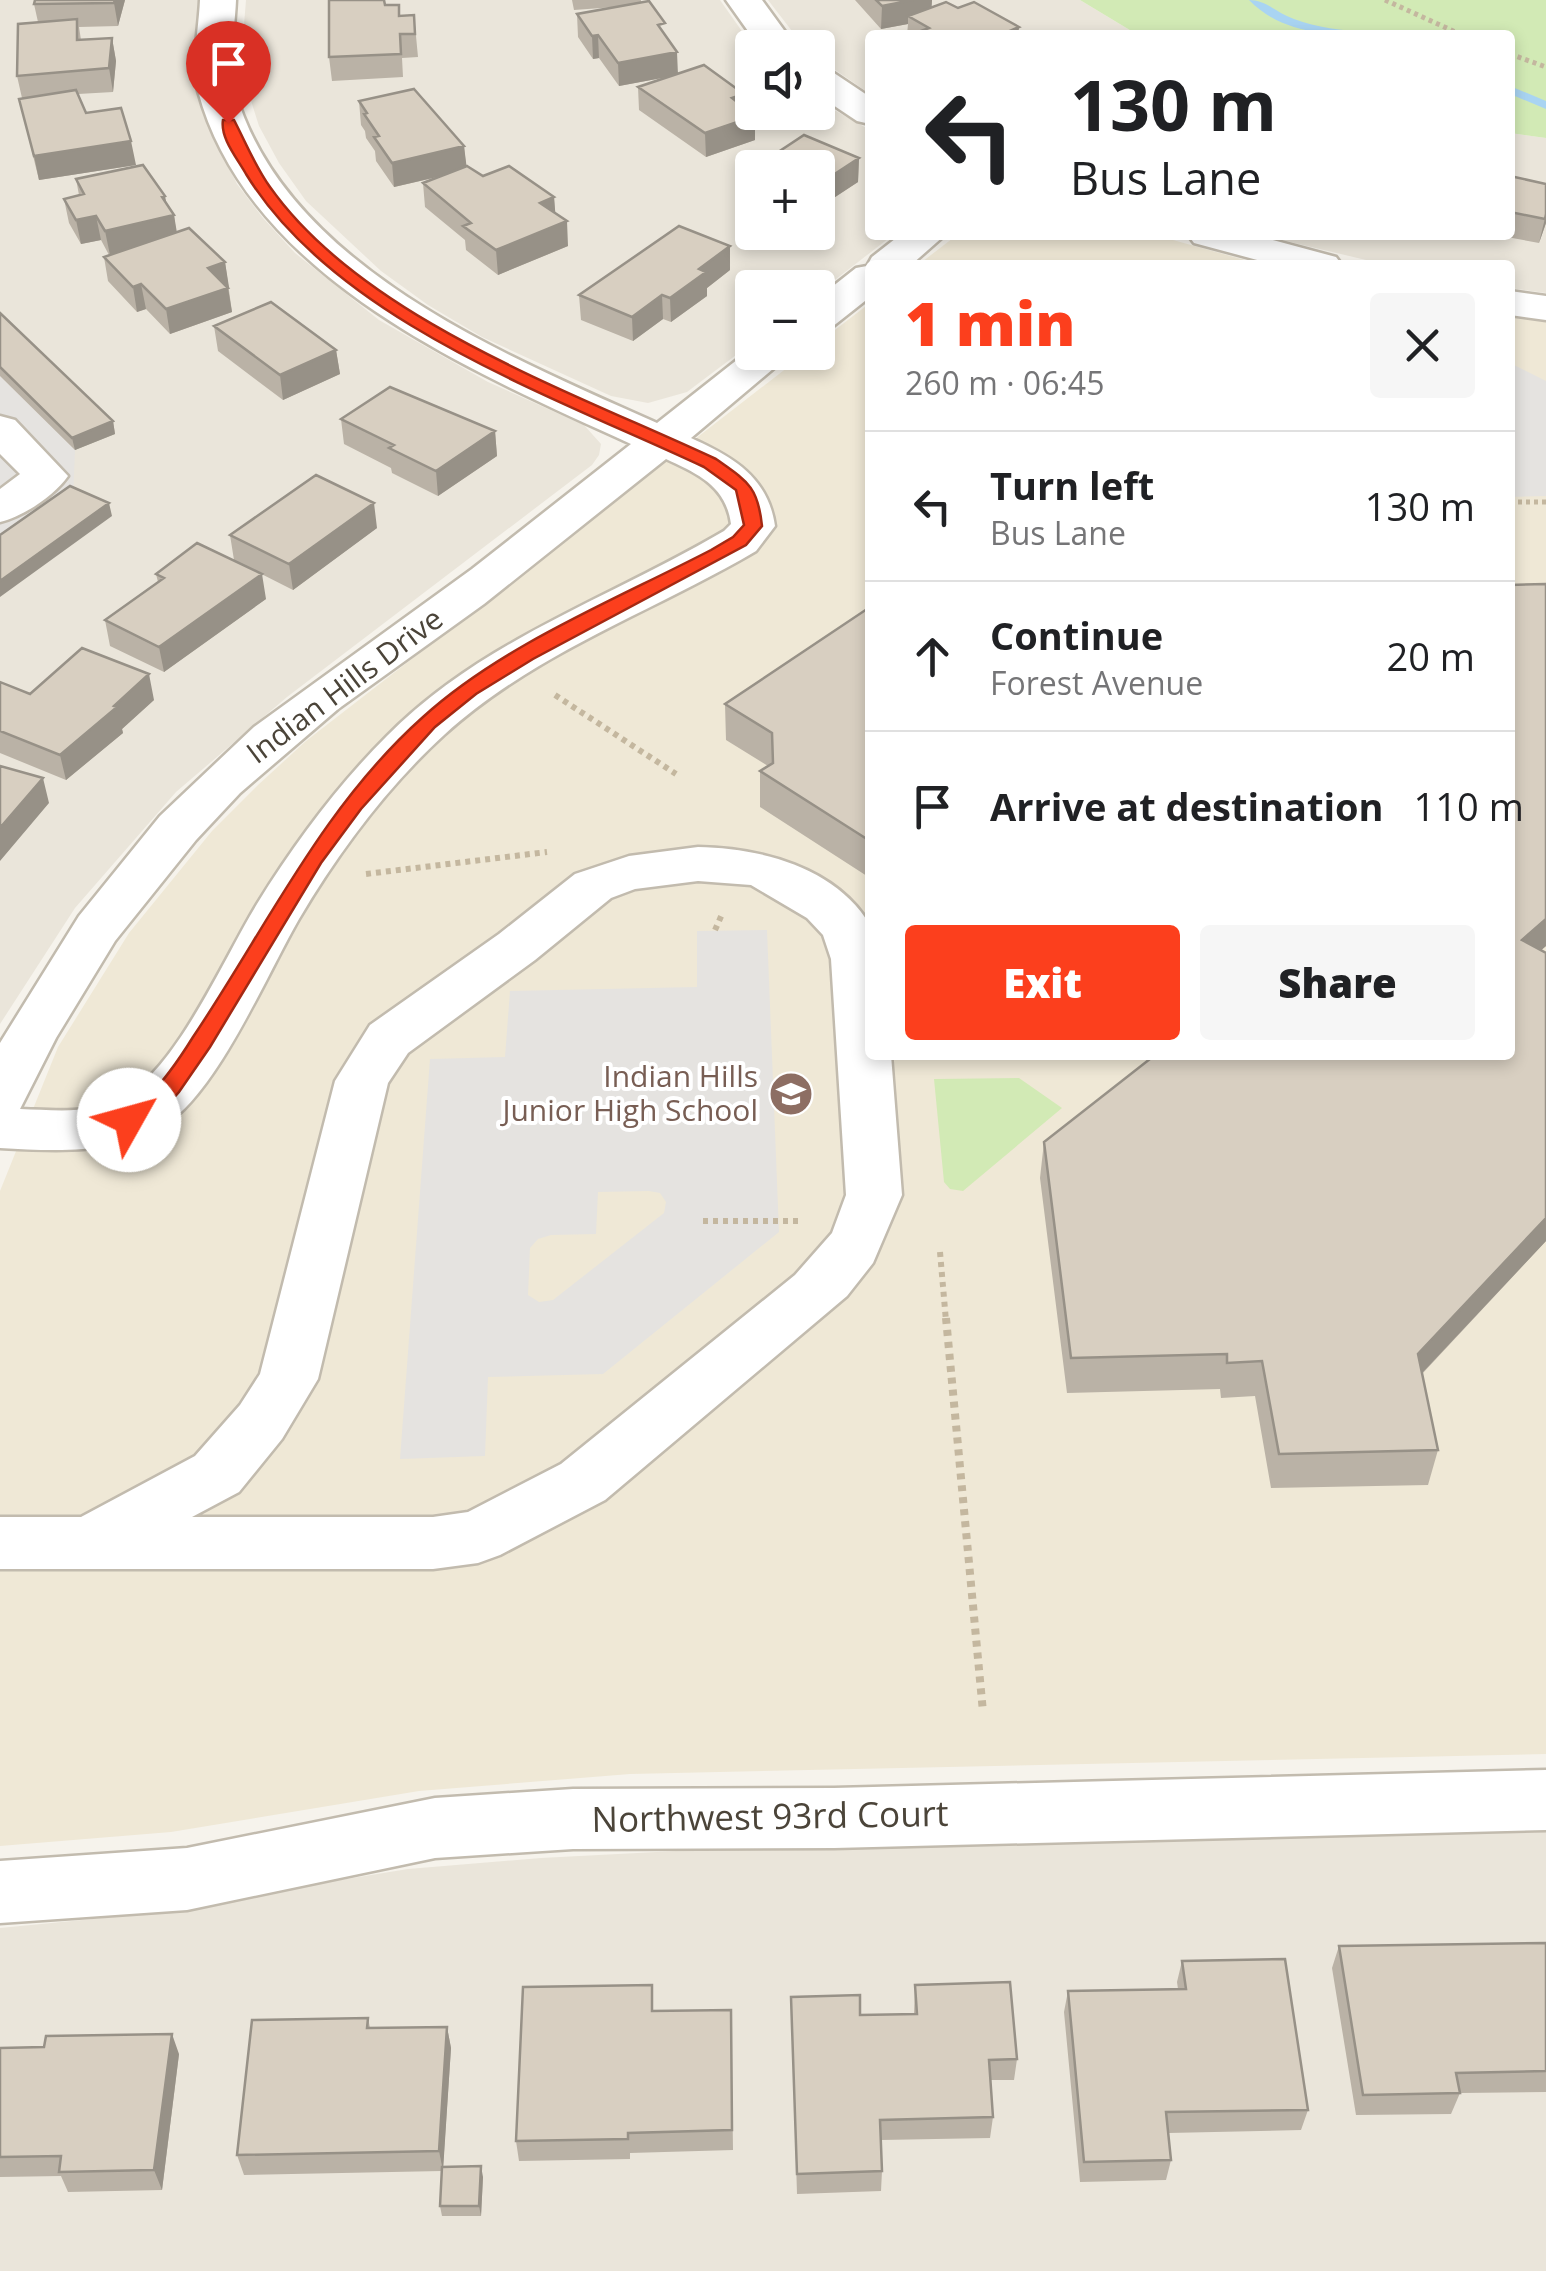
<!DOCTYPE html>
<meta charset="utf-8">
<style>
body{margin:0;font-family:"Open Sans",sans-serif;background:#f6f6f6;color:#202124;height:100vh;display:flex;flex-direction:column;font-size:38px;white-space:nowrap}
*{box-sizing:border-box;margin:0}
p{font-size:32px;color:#757577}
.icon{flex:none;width:55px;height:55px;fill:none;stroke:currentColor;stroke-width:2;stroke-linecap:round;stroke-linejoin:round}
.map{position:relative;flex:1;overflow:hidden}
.drawer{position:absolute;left:865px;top:260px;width:650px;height:800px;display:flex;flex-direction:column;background:#fff;border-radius:10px;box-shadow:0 5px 15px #0003}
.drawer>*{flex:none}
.hud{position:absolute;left:865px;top:30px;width:650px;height:210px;border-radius:10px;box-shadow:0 5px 15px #0003;background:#fff;color:#202124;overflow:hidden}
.tools{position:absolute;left:735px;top:30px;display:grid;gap:20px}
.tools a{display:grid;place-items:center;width:100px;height:100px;border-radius:10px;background:#fff;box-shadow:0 5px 15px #0003;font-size:50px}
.pin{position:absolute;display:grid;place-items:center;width:85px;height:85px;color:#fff;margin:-102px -42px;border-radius:50% 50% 50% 0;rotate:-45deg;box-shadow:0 0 10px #0007}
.pin .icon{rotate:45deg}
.me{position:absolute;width:110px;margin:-55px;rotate:52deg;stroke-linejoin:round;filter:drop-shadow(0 0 8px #0008)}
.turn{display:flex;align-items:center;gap:35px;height:210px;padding:0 40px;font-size:45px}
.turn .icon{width:130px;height:130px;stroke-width:2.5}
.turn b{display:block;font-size:70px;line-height:85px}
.round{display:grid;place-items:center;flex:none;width:105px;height:105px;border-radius:10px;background:#f6f6f6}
.head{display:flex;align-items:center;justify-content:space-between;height:170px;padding:0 40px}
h1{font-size:60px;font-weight:800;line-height:75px;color:#fc3f1d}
.cta{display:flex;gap:20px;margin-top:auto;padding:20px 40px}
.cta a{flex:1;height:115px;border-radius:10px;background:#fc3f1d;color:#fff;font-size:40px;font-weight:800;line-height:115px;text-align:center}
.cta a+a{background:#f6f6f6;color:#202124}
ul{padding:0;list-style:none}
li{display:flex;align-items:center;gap:30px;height:150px;padding:0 40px;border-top:2px solid #e0e0e0}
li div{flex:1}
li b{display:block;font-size:38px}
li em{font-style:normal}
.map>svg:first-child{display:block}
</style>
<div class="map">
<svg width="1546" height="2271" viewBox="0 0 1546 2271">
<rect width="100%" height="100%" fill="#f6f3ec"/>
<path fill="#eae5da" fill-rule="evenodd" d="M0,0H199L193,49L204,116L237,184L263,218L295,253L379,320L488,382L584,425L601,444L599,455L592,465L287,697L176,792L75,908L0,1024Z
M246,0H720L753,47L752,112H818V101L870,130V235H893L818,293V288H752V343L687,392L648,403L611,396L482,337L428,305L381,271L306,201L279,163L259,126L247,88L242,51ZM752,168H818V232H752Z
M768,0H1080L1138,35H870V94L818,58V48L802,44Z
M1510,133L1546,138V293L1510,288V265H1387L1261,235H1510Z
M1546,1832V2271H0V1928L113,1917L408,1869L541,1858L695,1850Z"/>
<path fill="#efe8d6" d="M957,235H1155L1263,265H918Z
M870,303V1055H1510V316L1546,322V1754L630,1774L419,1791L171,1832L0,1846V1191L58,1047L129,933L212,831L258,785L306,741L806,353L818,352V343Z"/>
<path fill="#d2eab5" d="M1080,0H1546V138L1510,133V35H1138Z
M1019,1078L1062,1108L963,1191L950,1189L944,1182L934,1079Z"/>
<path fill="#e5e3e0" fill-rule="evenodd" d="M1510,363L1546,381V496L1510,497Z
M0,376L75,450L73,499L0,550Z
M767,930L779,1232L603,1374L488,1377L485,1456L400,1459L430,1059L505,1057L510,991L697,987V931ZM649,1191L660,1193L666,1202L664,1213L553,1300L539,1302L528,1295L530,1248L538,1239L551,1235L596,1234L598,1192Z"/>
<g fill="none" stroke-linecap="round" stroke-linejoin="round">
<path fill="#a9d4f2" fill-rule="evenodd" d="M1249,0C1266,0 1277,13 1294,19C1317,28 1342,30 1367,32L1373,35C1329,35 1282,34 1249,0Z
M1510,86L1546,101V109L1510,94Z"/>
<defs>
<path id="minor" d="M200,0H236C235,27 228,65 235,91C285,266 505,355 657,423L752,348V352H793L691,438C733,457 768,477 775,526L756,551C651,613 535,652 444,735C387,787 338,853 299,919C267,974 216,1095 163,1126C113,1155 55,1151 0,1148V1043L79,916L160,816L254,727L472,569L631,444C471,371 248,277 198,91C191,65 199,27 200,0ZM666,459C698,474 726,486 731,524L724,531C609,599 483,639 387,736C337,786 294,844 257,904C224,958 178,1066 124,1097C94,1115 54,1110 20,1109L56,1038L115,941L196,840L240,793L338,709L484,604Z
M726,0H762L797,48H760Z
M818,68L831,71L870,97V124L857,121L818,95Z
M900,235H945L911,265H870V297L832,327L818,330V298L856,268L867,266L872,257Z
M1188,235H1254L1336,257L1342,265H1276L1194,243Z
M1510,291L1546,296V320L1510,315Z
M0,416L15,420L68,476C54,496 24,516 0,522V489L20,474L0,454Z
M698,847C760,848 836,867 870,925V1055H891L902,1195L873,1263L847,1296L605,1500L500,1555L478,1563L433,1569H0V1517H81L195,1456L240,1405L260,1374L335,1081L370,1025L499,934L575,874L629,856ZM698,881L751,885L807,918L823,935L831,959L846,1195L832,1233L795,1275L561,1464L468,1512L433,1517H192L239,1492L282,1439L318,1379L388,1083L408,1053L535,960L611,898L635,889Z
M1546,1770V1830L834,1848L573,1849L435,1858L187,1910L0,1923V1861L187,1848L435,1798L573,1789L834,1788Z"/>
</defs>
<use href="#minor" stroke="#c2bbae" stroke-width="5"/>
<path stroke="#c4b79f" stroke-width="5" stroke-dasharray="4 4" stroke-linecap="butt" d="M1385,0L1462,35
M1510,54L1546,67
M1510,502H1546"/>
<path stroke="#c4b79f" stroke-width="6" stroke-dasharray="5 5" stroke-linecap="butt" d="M555,695L676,774
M366,874L547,852
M715,930L723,912
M703,1221H801
M940,1252L946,1321"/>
<path stroke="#c4b79f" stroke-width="8" stroke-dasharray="6 6" stroke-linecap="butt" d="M946,1318L983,1712"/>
<use href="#minor" fill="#fff" fill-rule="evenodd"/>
</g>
<path fill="#bab2a6" d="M125,0L118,26L79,27L81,40L112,38L116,61L113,92L78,94L86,113L136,165L39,180L19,99L22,98L17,76L38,22L34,4Z
M572,0H641V3L665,35L678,74L744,94V108L755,140L706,157L639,110L638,87L667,77L619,86L599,58L593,59L578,37L577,14L615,7L574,10Z
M855,0H932L931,7L958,8L1019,27L1018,35H907L908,24L881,29Z
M386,5L400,16L414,15L418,57L402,58L403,77L332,81L329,57Z
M359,101L464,146L466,166L483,176L554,197L555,213L568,246L498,275L466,250L465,240L425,207L423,183L442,176L394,187L376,161L375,151L366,138L365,131L361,125Z
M859,158L858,182L826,203L818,200V168Z
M752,169V204L742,199V175Z
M1510,176L1546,184V223L1539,243L1496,235H1510Z
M76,179L167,204L174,215L176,232L225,262L232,312L170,334L146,309L137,312L108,281L104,257L109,255L101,240L81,244L69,223L64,199L79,195Z
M730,270L707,288V296L671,322L663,319L633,341L581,320L579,295Z
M0,313L113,421L115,434L75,450L0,376Z
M214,326L336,350L340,374L283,400L218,351Z
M341,419L495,431L497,456L438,496L392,473L391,468L344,444Z
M377,528L293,590L234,560L230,535Z
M156,574L266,599L164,672L110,646L105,620L158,582Z
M1546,584V946L1541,950L1546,1241L1422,1374L1438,1450L1428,1485L1271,1488L1255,1396L1221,1398L1220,1389L1067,1393L1040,1178L1044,1142L1510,1055Z
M870,607V878L760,807V771L768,766L726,740L725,704Z
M0,682L30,694L154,700L122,729L123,733L66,780L0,753Z
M1546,1943V2092L1460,2093L1451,2114L1356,2115L1332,1968L1339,1946Z
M1182,1961L1308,2110L1301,2130L1168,2133L1171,2160L1166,2180L1080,2182L1064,2012L1068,1991L1178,1989L1177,1982Z
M915,1985L1017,2059L1014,2080H990L993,2117L990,2138L881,2140L882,2171L881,2191L797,2194L791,1997L860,2015L914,2014Z
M731,2010L733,2150L630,2153V2159L519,2161L516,2141L654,2011Z
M368,2018L370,2028L447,2027L451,2048L443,2167L483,2177L481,2216H442L440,2206L442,2171L244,2175L237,2155Z
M0,2048L179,2054L162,2190L68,2192L61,2176L0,2177Z"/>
<path fill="#979187" d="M115,0H125L118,26L114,3Z
M913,0H932L931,20L908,16V24L881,29L882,6Z
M1019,27L1018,35H1005V33Z
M598,35L599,58L593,59L592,36Z
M112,38L116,61L113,92L109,68Z
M677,52L678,75L619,86L618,63Z
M744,94V118L732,98Z
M755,116V140L706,157L705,133Z
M131,141L136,165L39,180L34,156Z
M464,146L467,170L394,187L392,163Z
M859,158L858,182L826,203L827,179Z
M165,196L169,216L174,215L178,239L110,255L105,231Z
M554,197L556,221L540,203Z
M1546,214V223L1539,243Z
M96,216L101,240L81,244L76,220Z
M567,221L568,246L498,275L496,250Z
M730,246V270L707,288V296L671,322L670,298L699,269Z
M225,262L229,287L212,293L208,268Z
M141,284L146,309L137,312L133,287Z
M228,288L232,312L170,334L166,309Z
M662,295L663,319L633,341L632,317Z
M336,350L340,374L283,400L280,375Z
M113,421L115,434L75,450L72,438Z
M495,431L497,456L438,496L436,471Z
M109,503L112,516L0,597V581Z
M374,503L377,528L293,590L289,564Z
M262,574L266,599L164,672L159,647Z
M149,674L154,700L122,729L123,733L66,780L60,755Z
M43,778L49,803L0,861V828Z
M1546,919V946L1512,976L1522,940Z
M1546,1218V1241L1408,1388L1418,1354Z
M447,2027L451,2048L443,2171L439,2151Z
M172,2034L179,2054L162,2190L154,2170Z
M481,2166L483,2177L481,2216L479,2206Z"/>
<path fill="#d8cfc1" stroke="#979187" stroke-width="2.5" d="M35,0H115L114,3L34,4Z
M329,0H384L385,5H399V16L414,15L415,34H400L401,54L329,57Z
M876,0H913L882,6Z
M649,1L665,23L658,25L677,52L618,63L598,35L592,36L577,14Z
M946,2L958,8L974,2L1019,27L1005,33L1008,35L913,34L929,28L908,16Z
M77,19V40L112,38L109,68L17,76L18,24Z
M704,65L744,94L732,98L755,116L705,133L638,87Z
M414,89L464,146L392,163L374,137L379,136L364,114L367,113L359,101Z
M76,90L86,113L121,108L131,141L34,156L19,99Z
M804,135L859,158L827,179L818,176V168H754Z
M143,165L165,196L162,197L174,215L105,231L96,216L76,220L64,199L84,194L76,179Z
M467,166L483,176L509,166L554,197L540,203L567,221L496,250L463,226L471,223L423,183Z
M752,169V180L742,175Z
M1510,176L1546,184V214L1545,219L1510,212Z
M679,226L730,246L699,269L706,272L670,298L662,295L632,317L579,295Z
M189,228L225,262L208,268L228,288L166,309L141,284L133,287L104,257Z
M271,302L336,350L280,375L214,326Z
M0,313L113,421L72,438L0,367Z
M390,387L495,431L436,471L389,448L394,445L341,419Z
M316,475L374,503L289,564L230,535Z
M70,486L109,503L0,581V535Z
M197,543L262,574L159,647L105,620L164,578L156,574Z
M1546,584V919L1522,940L1546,953V1218L1418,1354L1438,1450L1279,1454L1262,1361L1227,1363V1354L1071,1358L1044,1142L1155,1055H1510V585Z
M870,607V841L760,771L773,763L772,733L725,704Z
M82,648L149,674L114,706L117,707L60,755L0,731V682L30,694Z
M0,766L43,778L0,828Z
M1546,1943V2071L1456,2073L1460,2093L1363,2095L1339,1946Z
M1285,1959L1308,2110L1166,2112L1171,2160L1084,2162L1068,1991L1186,1989L1182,1961Z
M1010,1982L1017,2059L989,2060L993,2117L880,2120L882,2171L797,2174L791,1997L860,1995V2015L917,2014L915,1985Z
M652,1985V2011L731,2010L732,2130L628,2133V2139L516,2141L523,1987Z
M368,2018L367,2028L447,2027L439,2151L237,2155L252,2020Z
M172,2034L154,2170L59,2172L61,2156L0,2157V2048L44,2047L46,2036Z
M481,2166L479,2206H440L442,2167Z"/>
<path fill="#fc3f1d" stroke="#a42913" stroke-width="2.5" d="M223,120H234C246,143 255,166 270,187C363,319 573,392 716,459C747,481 758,486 762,526L746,545L533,659L476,694L435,727L361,809L321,863L210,1047L179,1092L160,1113L129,1128L118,1120C125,1109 138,1107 147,1098C165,1080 180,1058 193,1037C267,927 322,807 423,717C502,645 617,599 711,550L733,537L744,525L736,490L704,467C553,396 336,321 246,174C237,158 220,138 223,120Z"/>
<defs>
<symbol id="school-disc" viewBox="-11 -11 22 22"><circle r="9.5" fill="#8d6e63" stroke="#fff"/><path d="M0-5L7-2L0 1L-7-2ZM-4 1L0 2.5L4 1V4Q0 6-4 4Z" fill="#fff"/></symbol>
</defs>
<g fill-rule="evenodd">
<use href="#school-disc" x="766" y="1069" width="50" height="50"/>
</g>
<g text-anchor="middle" stroke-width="8" stroke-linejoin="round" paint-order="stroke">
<g font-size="30" fill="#4b4439" stroke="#fff">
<text transform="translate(345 686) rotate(-37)" y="10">Indian Hills Drive</text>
</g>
<g font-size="30" fill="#785e54" stroke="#fff" text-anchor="end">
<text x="758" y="1087">Indian Hills<tspan x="758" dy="34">Junior High School</tspan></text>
</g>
<g font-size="35" fill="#4b4439" stroke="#fff">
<text transform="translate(770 1817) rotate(-1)" y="12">Northwest 93rd Court</text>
</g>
</g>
</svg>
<div class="tools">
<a><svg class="icon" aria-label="sound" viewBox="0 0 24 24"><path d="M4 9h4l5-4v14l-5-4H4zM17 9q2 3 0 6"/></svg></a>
<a>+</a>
<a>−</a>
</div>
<div class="pin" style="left:228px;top:123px;background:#d93025"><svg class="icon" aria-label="arrive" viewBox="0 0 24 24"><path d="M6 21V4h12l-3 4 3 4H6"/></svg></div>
<svg class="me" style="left:129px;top:1120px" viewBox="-20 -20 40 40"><circle r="19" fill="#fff"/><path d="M0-13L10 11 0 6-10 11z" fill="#fc3f1d"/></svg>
<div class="hud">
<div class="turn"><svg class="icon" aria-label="left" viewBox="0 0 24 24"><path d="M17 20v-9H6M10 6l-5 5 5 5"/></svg><div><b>130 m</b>Bus Lane</div></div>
</div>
<section class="drawer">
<div class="head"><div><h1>1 min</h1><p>260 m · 06:45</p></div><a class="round"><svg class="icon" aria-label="close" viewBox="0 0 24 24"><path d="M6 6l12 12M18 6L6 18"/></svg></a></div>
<ul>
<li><svg class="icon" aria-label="left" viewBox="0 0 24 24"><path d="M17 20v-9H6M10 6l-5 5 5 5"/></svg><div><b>Turn left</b><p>Bus Lane</p></div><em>130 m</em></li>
<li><svg class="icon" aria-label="ahead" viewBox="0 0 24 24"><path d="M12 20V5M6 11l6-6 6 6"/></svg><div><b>Continue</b><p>Forest Avenue</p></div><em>20 m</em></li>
<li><svg class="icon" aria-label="arrive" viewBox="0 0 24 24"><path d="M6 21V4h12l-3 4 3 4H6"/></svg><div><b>Arrive at destination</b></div><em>110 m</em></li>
</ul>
<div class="cta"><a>Exit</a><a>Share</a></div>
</section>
</div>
